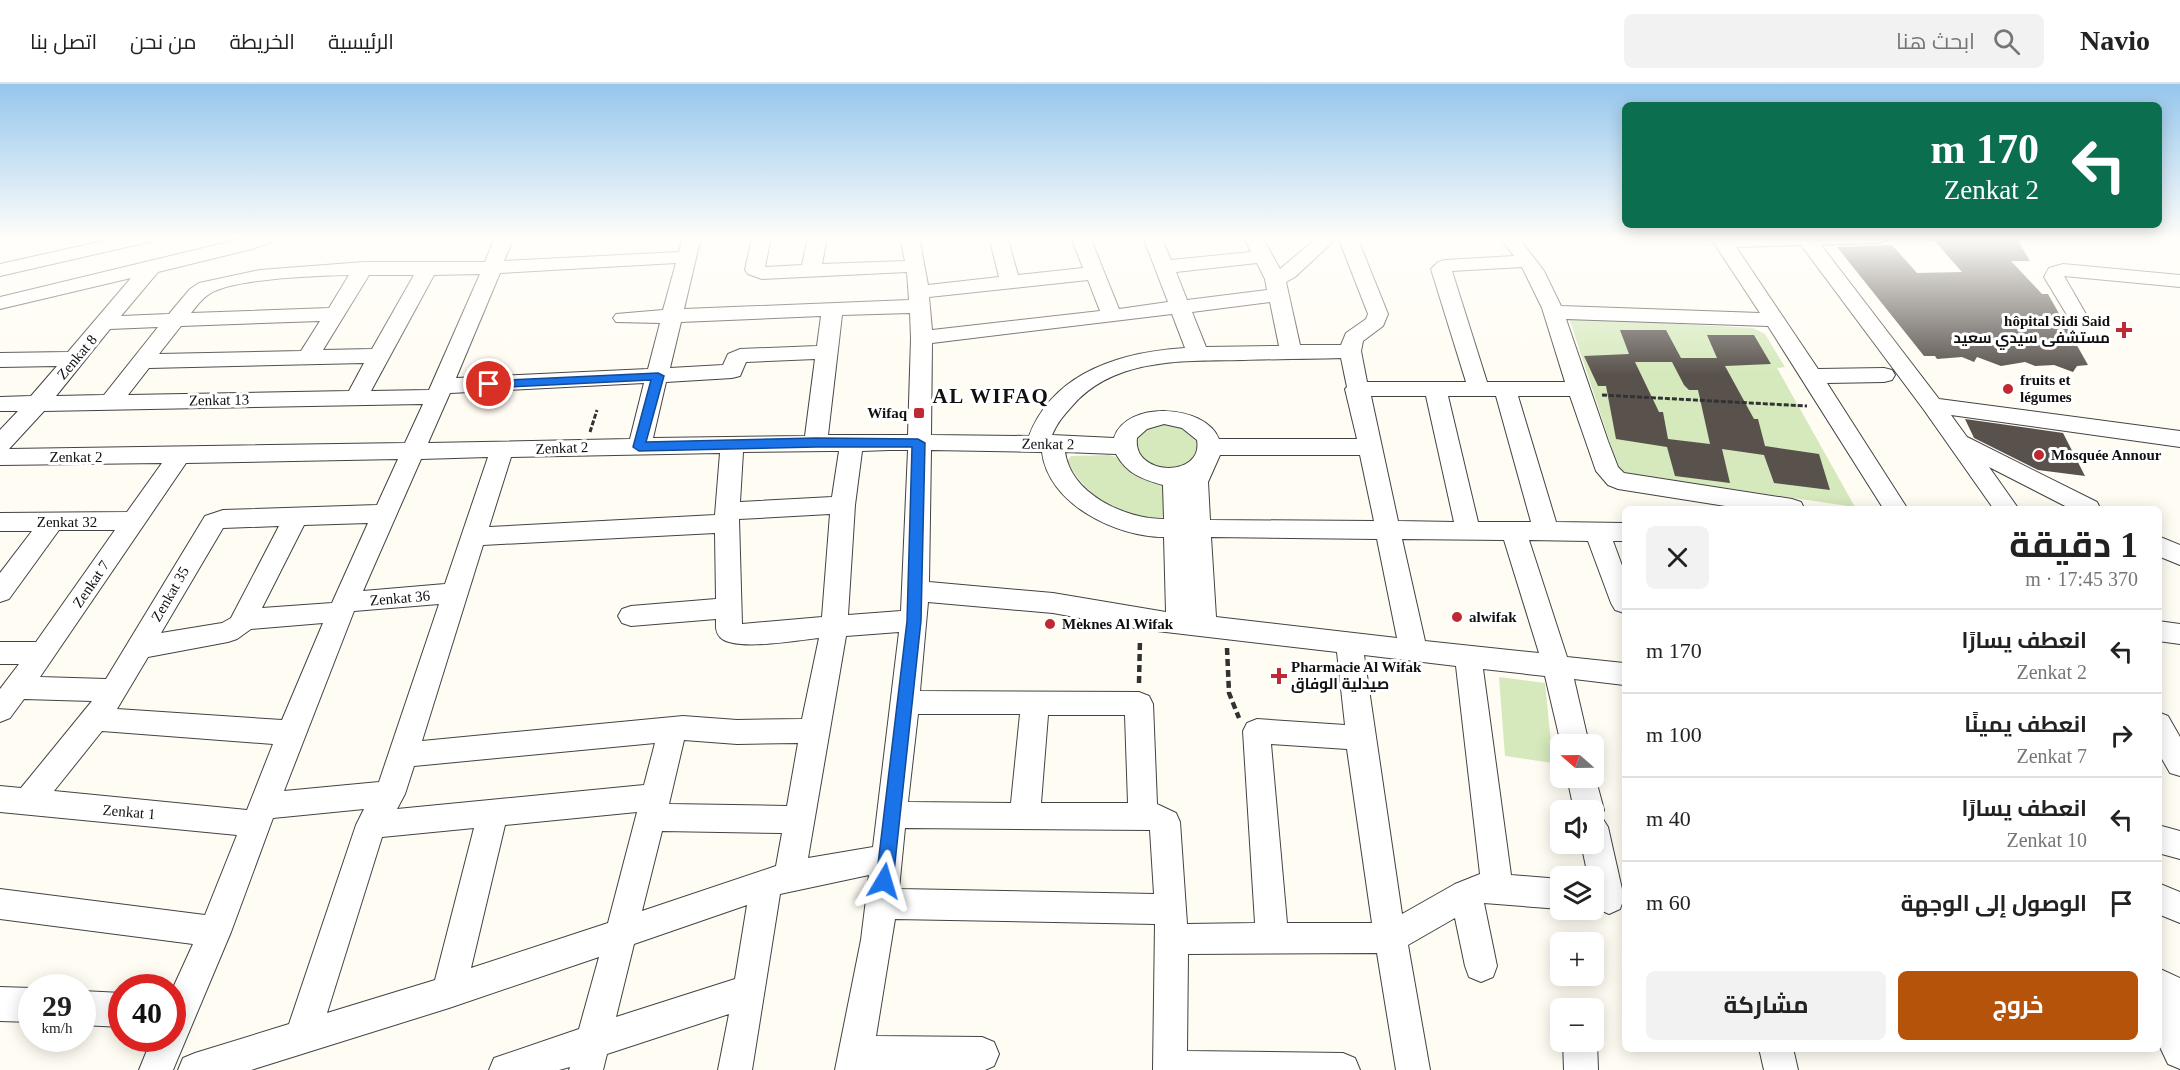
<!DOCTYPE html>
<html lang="ar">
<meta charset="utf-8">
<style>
body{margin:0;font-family:"Times New Roman",Cairo,serif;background:#f2f2f2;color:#222;direction:rtl;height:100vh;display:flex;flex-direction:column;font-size:22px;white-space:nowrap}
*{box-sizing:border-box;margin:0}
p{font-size:20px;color:#767676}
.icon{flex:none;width:33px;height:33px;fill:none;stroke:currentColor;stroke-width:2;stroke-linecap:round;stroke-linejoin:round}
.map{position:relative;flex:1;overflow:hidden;direction:ltr}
.sheet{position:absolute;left:1622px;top:422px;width:540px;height:546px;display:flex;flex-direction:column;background:#fff;border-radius:9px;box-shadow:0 3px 15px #0003;direction:rtl}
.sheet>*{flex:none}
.hud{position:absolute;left:1622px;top:18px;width:540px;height:126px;border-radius:9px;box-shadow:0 3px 15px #0003;direction:rtl;background:#0b6e4f;color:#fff;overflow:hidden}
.needle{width:39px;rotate:290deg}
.buttons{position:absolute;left:1550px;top:650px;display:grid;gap:12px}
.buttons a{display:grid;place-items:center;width:54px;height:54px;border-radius:9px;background:#fff;box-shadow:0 3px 15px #0003;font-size:30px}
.speed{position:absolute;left:18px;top:890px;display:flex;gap:12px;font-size:30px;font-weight:700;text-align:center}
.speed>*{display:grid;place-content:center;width:78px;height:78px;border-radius:50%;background:#fff;box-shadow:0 3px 15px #0003;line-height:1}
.speed small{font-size:15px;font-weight:400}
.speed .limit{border:9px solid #d22;background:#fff;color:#111}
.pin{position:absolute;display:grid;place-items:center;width:51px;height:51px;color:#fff;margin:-26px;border:3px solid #fff;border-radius:50%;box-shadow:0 2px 6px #0007}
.me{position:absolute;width:66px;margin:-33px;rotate:7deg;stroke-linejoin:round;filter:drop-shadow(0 0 4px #0008)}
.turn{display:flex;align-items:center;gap:21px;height:126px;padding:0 24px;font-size:27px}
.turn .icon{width:78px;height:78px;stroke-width:2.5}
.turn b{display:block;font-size:42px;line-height:51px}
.round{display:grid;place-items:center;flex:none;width:63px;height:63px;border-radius:9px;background:#f2f2f2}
.headline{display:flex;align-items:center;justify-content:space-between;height:102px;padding:0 24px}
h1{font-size:36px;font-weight:700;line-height:45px}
.action{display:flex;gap:12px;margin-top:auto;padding:12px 24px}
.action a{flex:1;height:69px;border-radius:9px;background:#b45309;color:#fff;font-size:24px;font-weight:700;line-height:69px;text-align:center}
.action a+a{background:#f2f2f2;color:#222}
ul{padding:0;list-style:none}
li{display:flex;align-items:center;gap:18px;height:84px;padding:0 24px;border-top:2px solid #e0e0e0}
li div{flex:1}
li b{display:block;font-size:22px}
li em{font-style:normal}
header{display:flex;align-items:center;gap:36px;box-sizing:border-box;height:84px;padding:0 30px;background:#fff;border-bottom:2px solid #e0e0e0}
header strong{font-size:28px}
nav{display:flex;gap:33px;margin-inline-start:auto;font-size:21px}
.search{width:420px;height:54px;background:#f2f2f2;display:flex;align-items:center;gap:15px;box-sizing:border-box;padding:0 21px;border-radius:9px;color:#767676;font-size:22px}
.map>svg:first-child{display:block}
</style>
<header>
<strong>Navio</strong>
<div class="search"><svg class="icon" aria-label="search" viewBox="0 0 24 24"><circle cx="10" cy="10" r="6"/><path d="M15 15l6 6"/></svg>ابحث هنا</div>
<nav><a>الرئيسية</a><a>الخريطة</a><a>من نحن</a><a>اتصل بنا</a></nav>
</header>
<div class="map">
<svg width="2180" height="986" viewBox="0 0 2180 986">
<rect width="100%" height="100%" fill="#fffcf3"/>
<path fill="#d5e9bc" d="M1569,234L1753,244L1765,250L1785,283L1777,284L1855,423L1620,389Z
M1170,337L1201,354L1199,374L1174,386L1144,381L1132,355L1136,348Z
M1109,371L1116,373L1133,390L1164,401L1165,429L1162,433C1125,442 1083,408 1067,377L1071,372Z
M1499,593L1545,599L1553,679L1505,672Z"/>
<path fill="#58514c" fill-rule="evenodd" d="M1931,153H2016L2030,177H2011L2042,210H2048L2088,281L2077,282L2073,288L2054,281L2035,282L2025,278L2001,282L1977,273L1974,278L1962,273L1937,275L1935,272H1924L1837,163L1892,161L1917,189L1962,188Z
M1620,246H1666L1681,274H1717L1707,251H1754L1771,280L1725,282L1754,335H1758L1765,362L1819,370L1830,406L1774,399L1764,371L1722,365L1730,399L1675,392L1667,363L1616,355L1606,302H1598L1584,272L1629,270ZM1635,278H1672L1684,301L1689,306H1698L1710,360L1668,355L1663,328H1659Z
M1965,335L2063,349L2085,392L2038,386L1974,354Z"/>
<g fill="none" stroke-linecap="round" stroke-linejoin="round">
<defs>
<path id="minor" d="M121,153H156L153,157L0,192V180Z
M249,153H276L273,157L252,165L158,188L121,232L169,230L190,205L199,199L260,186L364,178H485L495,153H514L504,177L679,168L683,153H701L684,225L909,216L907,188L762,195L748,190L745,186L752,153H771L765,183L802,181L808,153H827L822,180L905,177L900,153H919L928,201L999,193L989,153H1007L1018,191L1083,184L1071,153H1090L1119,225L1168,218L1143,153H1161L1171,176L1251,168L1244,153H1262L1280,185L1318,153H1357L1388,230L1383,242L1363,257L1361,267L1367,298H1466L1431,185L1438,178L1445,176L1514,172L1499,153H1518L1544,187L1561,222L1760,229L1710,153H1888L1886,157L1879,159L1821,161L1939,315L2180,347V363L1951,331L1967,353L2097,418L2100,424H2069L1989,383L2018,424H1993L1924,326L1801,161L1736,163L1818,285L1884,284L1892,286L1895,291L1892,296L1884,298L1827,299L1907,424H1883L1768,242L1566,235L1608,357L1618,383L1624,389L1792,415L1801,418L1804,424H1738L1618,405L1608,401L1596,387L1570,312H1518L1556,438L1624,439V457H1613L1624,487V529L1615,526L1611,519L1588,457L1529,456L1567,573L1624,579V601L1574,595L1589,660H1561L1545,592L1483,585L1511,791L1560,795V825L1484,819L1497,882L1493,893L1481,898L1469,893L1465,882L1455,834L1408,861L1430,986H1396L1377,869L1188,870L1187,967L1343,969L1355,974L1360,986H1153L1155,840L895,835L876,952L982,953L994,958L999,970L994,982L985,986H835L861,856L869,791L780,810L752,986H718L729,930L607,970L603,986H569L570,983L559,986H489L494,974L579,945L599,873L449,924L251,986H178L183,974L195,969L289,940L356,741L364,725L273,734L231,848L173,986H139L152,954H172V906L193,860L0,835V805L205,831L237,751L0,728V702L21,704L92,617L24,615L10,634L0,638V605L19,580H0V558H36L115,446H59L9,515L0,518V489L32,447H0V429L127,428L162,379L0,381V346L18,327H0V313L31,312L57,282L0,283V269L68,268L131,194L0,225V213ZM1338,153L1368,230L1366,235L1346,249L1341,261H1300L1286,198L1295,193ZM676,179L663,226L616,230L613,234L616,238L660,239L648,285L456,294L500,189ZM1257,179L1265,195L1267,206L1187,216L1176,188ZM1522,183L1542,224L1565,298H1487L1452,187ZM480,190L429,306L371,307L434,191ZM349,191L329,224L191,229C197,222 202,214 211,209C237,194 318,192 349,191ZM369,191H414L372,265L323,266ZM1088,196L1100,227L932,246L929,213ZM1270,218L1279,262L1206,263L1192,228ZM910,229L911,254L908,351H828L842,231ZM1172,230L1185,264C1123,268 1054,287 1029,352L931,351L932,259ZM821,232L817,262L740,265L728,270L723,281L670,284L681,238ZM320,237L301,267L159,270L181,242ZM158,243L104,311L56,312L110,245ZM1341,274L1347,303L1345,305L1357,355H1219C1205,320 1126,316 1114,354L1052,351C1057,339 1064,331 1073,321C1116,273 1185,277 1244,276C1277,275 1309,275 1341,274ZM815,275L805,352L653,354L666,298L732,294L740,292L746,278ZM364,279L349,307L128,311L149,284ZM644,299L630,355L428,359L450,309ZM1371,312H1426L1454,438L1398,437ZM1448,312H1496L1531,438H1478ZM423,320L405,359L9,365L44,327ZM1164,340L1182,344L1197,356C1204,394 1132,393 1137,354L1147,345ZM889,366H908L901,527L848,531L855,421L862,367ZM931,366L1042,368C1048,420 1116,453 1164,453L1166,528L1053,509L929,498ZM830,367H839L832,413L740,418L743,368ZM1065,368L1116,370C1127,390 1142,395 1163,401L1164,435C1125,435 1071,410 1065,368ZM720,369L715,431L489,443L511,373ZM1220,371H1360L1374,437L1210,436L1208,398ZM488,373L445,500L363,507L421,375ZM398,375L377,421L223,426L205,432L106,595L40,593L186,379ZM830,430L822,533L742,540L739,435ZM368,439L332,519L262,524L304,441ZM279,442L231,534L222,539L161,549L223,444ZM715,449L716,515L631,522L622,525L618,532L622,539L631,542L716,535C716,541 715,548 720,553C733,568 799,556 819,554L802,635L737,636L683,632L422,657L483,461ZM1211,453L1377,455L1397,554L1216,533ZM1402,455L1504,456L1539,569L1425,557ZM928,518L1053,529L1140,545L1337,568L1345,641L1257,635L1247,639L1243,647L1255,839L1187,840L1180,738L1176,729L1157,720L1153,620L1149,612L1139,608L920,607ZM439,520L379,698L284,707L354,527ZM323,539L282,636L117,625L148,573L228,558L237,555L251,545ZM899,548L873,763L808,774L846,552ZM1364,571L1456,582L1480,790L1455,800L1402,830ZM918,630H1020L1011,719L908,718ZM1048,631H1125L1128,719H1041ZM102,647L273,660L247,726L54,707ZM684,656L737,660L798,659L787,722L669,720ZM655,659L644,701L397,725L405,710L414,682ZM1271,660L1347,665L1372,839H1287ZM637,728L608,839L471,884L505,741ZM474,744L435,896L327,929L382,753ZM905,744L1150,746L1154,810L899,805ZM662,747L782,749L776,782L642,827ZM747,821L735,895L616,933L634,860Z
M2063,180L2180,191V203L2064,192L2087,232L2084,236L2077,238L2070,236L2044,193L2049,184Z
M2158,452L2180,461V481L2158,472Z
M2158,537L2180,540V560L2158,557Z
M2158,628L2168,632L2180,653V692L2170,689L2158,668Z
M1593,685L1604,726L1601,732L1608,743L1624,814L1620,825L1609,830L1598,825L1593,814V792H1588L1581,759H1593V726H1574L1567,693H1593Z
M2158,741L2180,747V775L2158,769Z
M2158,799L2180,808V839L2158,830Z
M2158,884L2180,894V985L2168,980L2158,959Z
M0,903L32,904V938L0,937Z
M82,907L122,909V943L82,941Z
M1593,947L1597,957L1598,986H1564L1563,957H1593Z
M1759,964H1793L1798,986H1764Z"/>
</defs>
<use href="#minor" stroke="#434343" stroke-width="2"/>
<path stroke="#323232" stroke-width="3" stroke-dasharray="5 2" stroke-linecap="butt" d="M1602,311L1807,322
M590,348L597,326"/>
<path stroke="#323232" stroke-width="4.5" stroke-dasharray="7 4" stroke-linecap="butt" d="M1227,564L1229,609L1239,634
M1139,599L1140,555"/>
<use href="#minor" fill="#fff" fill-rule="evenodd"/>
</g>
<linearGradient id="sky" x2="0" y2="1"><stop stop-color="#95c6ed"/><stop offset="0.53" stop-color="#fffefa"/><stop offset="1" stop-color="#fffefa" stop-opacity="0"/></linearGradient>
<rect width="2180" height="291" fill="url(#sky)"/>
<path fill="#1a73e8" stroke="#114b97" stroke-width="1.5" d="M658,289L664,292L646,358L816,354L918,355L925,359L921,537L893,797L890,802L884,804L878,802L876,797L907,537L912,363H816L639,367L633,363L651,296L489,304L483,300L489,297Z"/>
<g fill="#be2934" stroke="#fff" stroke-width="2">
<path d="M2121 237h6v6h6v6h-6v6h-6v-6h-6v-6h6z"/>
<circle cx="2008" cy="305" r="6"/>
<rect x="913" y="323" width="12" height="12" rx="3"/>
<circle cx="2039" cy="371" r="6"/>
<circle cx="1457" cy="533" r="6"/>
<circle cx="1050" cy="540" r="6"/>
<path d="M1276 583h6v6h6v6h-6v6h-6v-6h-6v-6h6z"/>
</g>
<g text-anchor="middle" stroke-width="6" stroke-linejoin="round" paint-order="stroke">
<g font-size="15" font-weight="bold" fill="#101010" stroke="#fff" text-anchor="start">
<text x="2110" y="242" text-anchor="end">hôpital Sidi Said<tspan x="2110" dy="17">مستشفى سيدي سعيد</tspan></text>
<text x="2020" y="301">fruits et<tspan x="2020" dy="17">légumes</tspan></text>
<text x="907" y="334" text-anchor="end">Wifaq</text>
<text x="2051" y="376">Mosquée Annour</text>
<text x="1469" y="538">alwifak</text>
<text x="1062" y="545">Meknes Al Wifak</text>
<text x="1291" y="588">Pharmacie Al Wifak<tspan x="1291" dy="17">صيدلية الوفاق</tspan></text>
</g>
<g font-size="15" fill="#101010" stroke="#fff">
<text transform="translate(77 273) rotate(-50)" y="5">Zenkat 8</text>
<text transform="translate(219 316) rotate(-1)" y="5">Zenkat 13</text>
<text transform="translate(1048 360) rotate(1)" y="5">Zenkat 2</text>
<text transform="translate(562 364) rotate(-2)" y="5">Zenkat 2</text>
<text x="76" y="378">Zenkat 2</text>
<text x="67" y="443">Zenkat 32</text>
<text transform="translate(91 500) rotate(-56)" y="5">Zenkat 7</text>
<text transform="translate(170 510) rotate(-60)" y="5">Zenkat 35</text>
<text transform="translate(400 514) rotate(-5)" y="5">Zenkat 36</text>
<text transform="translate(129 728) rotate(5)" y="5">Zenkat 1</text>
</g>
<g font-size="21" font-weight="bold" letter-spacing="1.5" fill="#101010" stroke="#fff">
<text x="991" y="319">AL WIFAQ</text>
</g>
</g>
</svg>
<div class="buttons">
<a><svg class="needle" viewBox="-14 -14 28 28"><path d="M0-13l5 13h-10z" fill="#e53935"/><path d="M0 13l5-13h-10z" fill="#767676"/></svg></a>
<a><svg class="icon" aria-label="sound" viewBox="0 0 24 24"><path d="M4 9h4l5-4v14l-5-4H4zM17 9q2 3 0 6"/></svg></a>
<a><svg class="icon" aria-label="layers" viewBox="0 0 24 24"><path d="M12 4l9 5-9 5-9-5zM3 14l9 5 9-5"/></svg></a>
<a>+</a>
<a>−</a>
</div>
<div class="speed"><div>29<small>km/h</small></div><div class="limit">40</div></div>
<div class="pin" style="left:489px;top:300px;background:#d93025"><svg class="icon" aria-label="arrive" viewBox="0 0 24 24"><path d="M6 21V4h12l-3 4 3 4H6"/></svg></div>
<svg class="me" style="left:884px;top:797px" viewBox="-20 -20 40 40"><path d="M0-17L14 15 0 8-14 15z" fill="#1a73e8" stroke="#fff" stroke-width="4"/></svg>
<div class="hud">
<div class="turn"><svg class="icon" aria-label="left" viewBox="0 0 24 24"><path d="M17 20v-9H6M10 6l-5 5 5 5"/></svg><div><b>170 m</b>Zenkat 2</div></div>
</div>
<section class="sheet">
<div class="headline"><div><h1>1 دقيقة</h1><p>370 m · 17:45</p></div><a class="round"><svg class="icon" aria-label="close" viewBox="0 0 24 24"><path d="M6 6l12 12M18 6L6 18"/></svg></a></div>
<ul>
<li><svg class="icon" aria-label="left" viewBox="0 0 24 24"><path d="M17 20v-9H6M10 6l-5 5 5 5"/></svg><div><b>انعطف يسارًا</b><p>Zenkat 2</p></div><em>170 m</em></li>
<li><svg class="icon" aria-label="right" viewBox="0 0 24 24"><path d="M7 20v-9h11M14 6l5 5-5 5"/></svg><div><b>انعطف يمينًا</b><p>Zenkat 7</p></div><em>100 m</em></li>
<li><svg class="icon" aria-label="left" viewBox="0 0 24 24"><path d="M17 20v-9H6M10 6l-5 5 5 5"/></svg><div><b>انعطف يسارًا</b><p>Zenkat 10</p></div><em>40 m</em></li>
<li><svg class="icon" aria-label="arrive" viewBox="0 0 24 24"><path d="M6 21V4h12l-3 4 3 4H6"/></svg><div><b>الوصول إلى الوجهة</b></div><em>60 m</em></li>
</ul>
<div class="action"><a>خروج</a><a>مشاركة</a></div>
</section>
</div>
